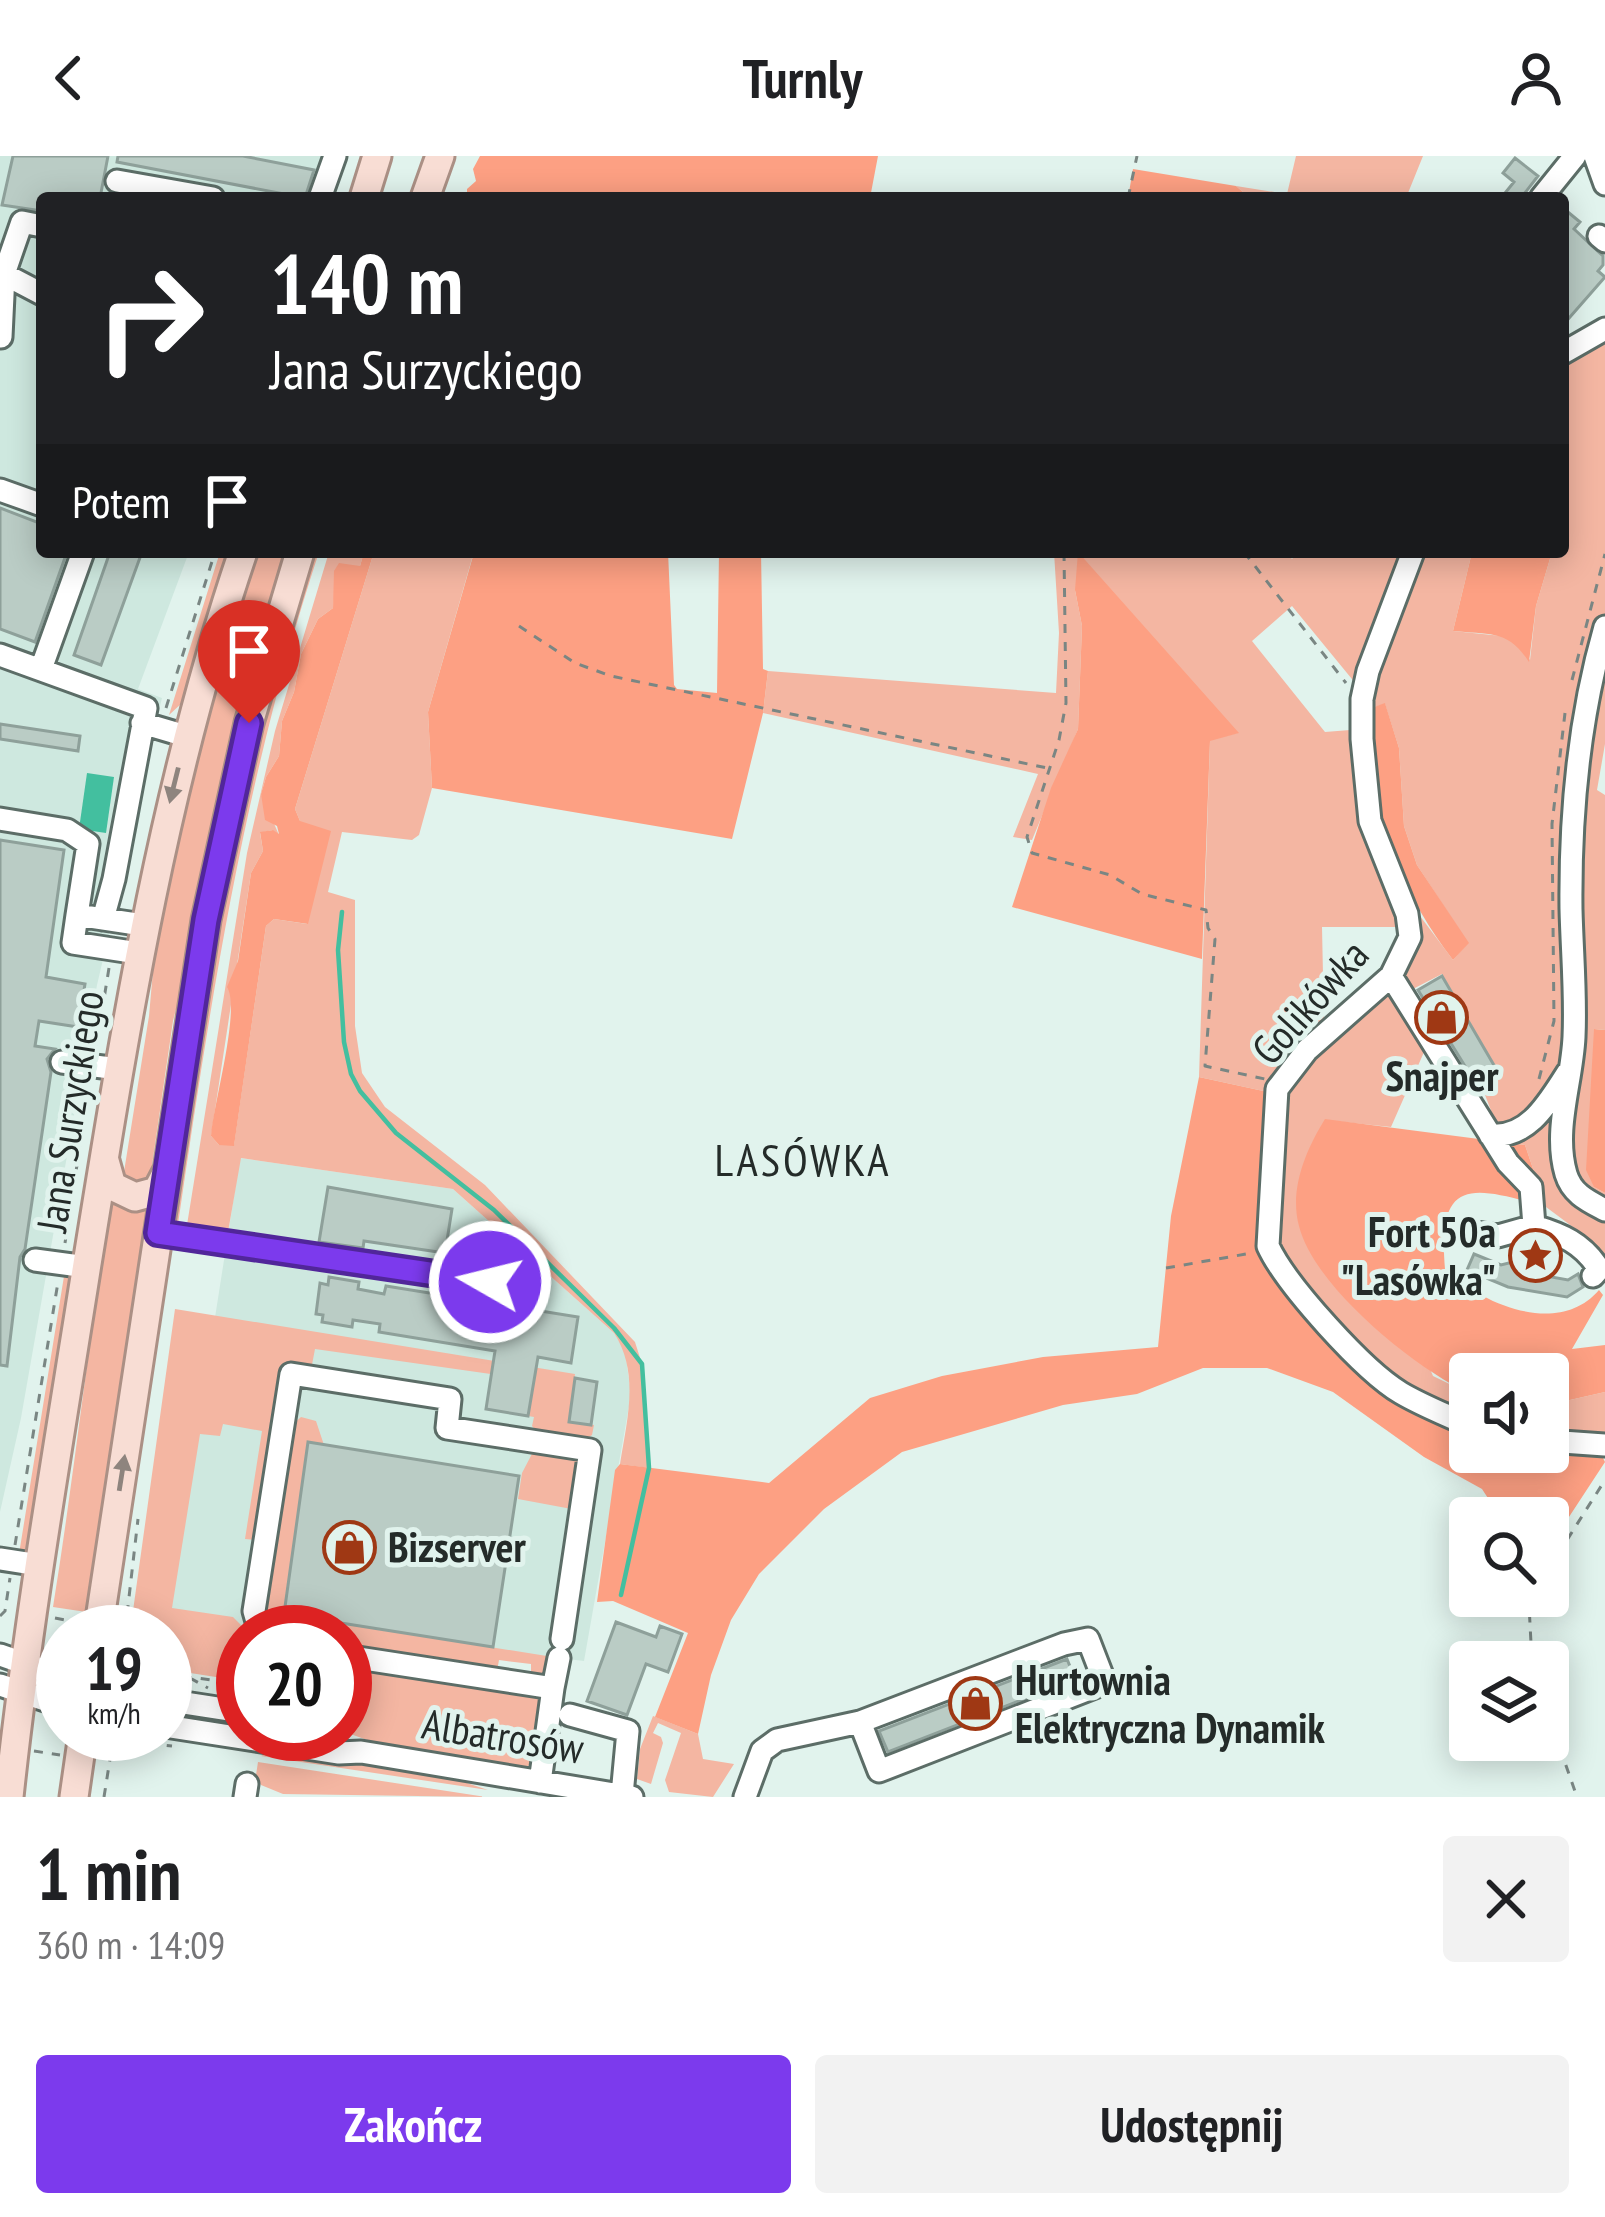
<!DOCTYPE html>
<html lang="pl">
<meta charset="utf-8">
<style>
body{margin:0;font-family:"PT Sans Narrow",sans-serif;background:#f2f2f2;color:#202124;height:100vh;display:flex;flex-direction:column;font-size:45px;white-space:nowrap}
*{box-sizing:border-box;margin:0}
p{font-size:39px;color:#757577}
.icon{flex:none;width:66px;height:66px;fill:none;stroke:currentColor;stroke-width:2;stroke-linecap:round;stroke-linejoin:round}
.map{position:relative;height:1641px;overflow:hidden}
.sheet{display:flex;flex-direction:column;background:#fff;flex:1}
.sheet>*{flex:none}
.banner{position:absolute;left:36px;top:36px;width:1533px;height:366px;border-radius:12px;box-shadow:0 6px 30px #0003;background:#202124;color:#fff;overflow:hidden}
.controls{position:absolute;left:1449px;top:1197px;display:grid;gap:24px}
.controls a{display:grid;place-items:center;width:120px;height:120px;border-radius:12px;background:#fff;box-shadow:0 6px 30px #0003;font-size:60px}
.speed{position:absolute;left:36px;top:1449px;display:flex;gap:24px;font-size:60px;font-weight:700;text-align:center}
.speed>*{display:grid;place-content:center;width:156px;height:156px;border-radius:50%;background:#fff;box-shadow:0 6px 30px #0003;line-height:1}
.speed small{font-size:30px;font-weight:400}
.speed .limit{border:18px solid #d22;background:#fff;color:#111}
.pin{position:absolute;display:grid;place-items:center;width:102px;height:102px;color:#fff;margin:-123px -51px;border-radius:50% 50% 50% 0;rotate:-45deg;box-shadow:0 0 12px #0007}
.pin .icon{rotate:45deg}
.me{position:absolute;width:132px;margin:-66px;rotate:278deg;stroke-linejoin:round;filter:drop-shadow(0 0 9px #0008)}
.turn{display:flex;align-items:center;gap:42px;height:252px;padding:0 36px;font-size:54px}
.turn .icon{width:156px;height:156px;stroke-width:2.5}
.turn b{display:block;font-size:84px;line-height:102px}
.then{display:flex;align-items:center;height:114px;padding:0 36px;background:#0003;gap:24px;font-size:45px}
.round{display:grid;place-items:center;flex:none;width:126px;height:126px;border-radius:12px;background:#f2f2f2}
.head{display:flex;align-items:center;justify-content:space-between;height:204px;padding:0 36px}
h1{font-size:72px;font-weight:700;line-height:90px}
.cta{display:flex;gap:24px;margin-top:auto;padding:24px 36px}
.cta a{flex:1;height:138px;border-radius:12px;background:#7c3aed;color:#fff;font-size:48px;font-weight:700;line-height:138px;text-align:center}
.cta a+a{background:#f2f2f2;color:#202124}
header{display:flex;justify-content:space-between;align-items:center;height:156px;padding:0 36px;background:#fff;font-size:54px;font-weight:700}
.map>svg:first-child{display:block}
</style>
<header><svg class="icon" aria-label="back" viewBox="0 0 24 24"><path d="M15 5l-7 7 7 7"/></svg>Turnly<svg class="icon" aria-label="person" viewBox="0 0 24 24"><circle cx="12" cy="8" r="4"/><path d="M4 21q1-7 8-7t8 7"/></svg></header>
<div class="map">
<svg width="1605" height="1641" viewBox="0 0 1605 1641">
<rect width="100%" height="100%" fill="#e1f3ed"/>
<path fill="#cee8df" d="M0,0H330L315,42H42V396H189L138,533L162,542L144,614L140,660L125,728L115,752L97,829L21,1262L0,1356Z
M240,1002L453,1033L614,1177L625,1194L631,1239L584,1505L345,1476H243L169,1455Z"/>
<path fill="#f4b6a2" d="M1296,0H1423L1406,42H1250L1236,30L1287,38Z
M1605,183V588L1597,634L1605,639V874L1595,873L1594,1031L1605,1037V1101L1593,1086L1546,1051L1525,989L1503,986L1482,931L1496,911L1442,818L1411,834C1394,809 1418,787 1420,760L1453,804L1468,787L1417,709L1404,670L1399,592L1385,548L1374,551L1382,505L1426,396H1472L1453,475L1502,480L1517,487L1530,504L1536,450L1552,396H1563V206Z
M220,396H227L228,400L182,547L169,559Z
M256,396H291L173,865L150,1023L145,1031L123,1022L149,860L158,758L224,494Z
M309,396H319C245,621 212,835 178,1068L173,1063L231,683Z
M329,396H364L360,410L336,423L333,452L318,463L301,498L294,536L282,565L279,600L266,621L261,638L279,679L272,674L260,677L263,695L251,717L211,980L219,989H234L266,770L274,763L307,768L300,665L295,653L374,396H468L473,399L428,556L432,632L419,679L412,684L342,676L328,736L355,744V870L362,917L385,951L485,1029L635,1186L642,1208L649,1312L620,1308C627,1264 640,1217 614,1177L453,1033L241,1002L228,1076L187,1069L247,697L275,575Z
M1054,396H1286L1292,403L1298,396H1404L1370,476L1356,528L1292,450L1252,485L1325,576L1350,574L1360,653L1403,771H1322L1324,867C1303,885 1274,906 1268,936L1199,921L1210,584L1237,577L1075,434L1082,470L1078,573L1032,684L1013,681L1038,618L763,557L768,515L1056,537L1059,477Z
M1395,836L1428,887L1391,971L1325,964L1433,1220L1470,1238V1259C1444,1247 1415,1238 1393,1220C1362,1196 1286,1118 1276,1083C1279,1031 1272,949 1303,906C1323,880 1357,858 1382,837Z
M111,1043L131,1053L153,1049L93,1457L53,1451C75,1315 89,1179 111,1043Z
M65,1114L72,1125L28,1397L19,1398Z
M175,1153L575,1218L569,1265L594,1269L592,1279L586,1283L538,1277L532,1270L534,1261L528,1260L533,1224L315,1193L311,1214L282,1210L256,1384L245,1383L262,1275L223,1268L220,1280L200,1278L172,1452L233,1461L248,1476H243V1529L241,1525L165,1513V1476H134L136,1463L132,1462Z
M1605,1236V1279L1548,1274V1249Z
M301,1261L316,1265L324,1289L308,1287L284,1458L553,1501L545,1520H531V1508L499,1504L497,1515L345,1491V1476H269L260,1461L290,1271Z
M534,1294L582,1303L577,1354L518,1343L522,1317Z
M345,1506L533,1536L543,1550L535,1603L523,1615L392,1593L345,1576Z
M653,1560L698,1578L703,1603L734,1608L713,1641L669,1636L665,1624L681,1577L658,1567L653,1577L661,1581L663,1587L651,1628L637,1623L640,1593Z
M278,1592L437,1617L488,1634L261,1600Z
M258,1606L486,1641L283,1638L261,1629L256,1619Z"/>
<path fill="#fda083" d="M480,0H878L870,42H467V33L476,25L473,13Z
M1133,13L1236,30L1250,42H1128Z
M364,396H374L295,653L300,665L331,675L308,768L274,763L266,770L234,990L219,989L211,980C213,949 241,853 227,831L238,805L251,717L263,695L260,676L273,674L279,678L277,670L265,664L261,638L266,621L279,600L282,565L294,536L301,498L318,463L333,452L334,415L339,407L360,410Z
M468,396H668L674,529L677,533L717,537L719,396H761L763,513L768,515L763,557L732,683L432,632L428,556L473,400Z
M1078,396L1239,577L1210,585L1202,803L1012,751L1051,632L1078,573L1082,470L1075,434Z
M1472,396H1552L1536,450L1529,506C1508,473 1489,479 1453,475Z
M1385,547L1399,592L1404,670L1417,709L1469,787L1453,804C1394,726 1367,649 1374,551Z
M1594,873L1605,874V1037L1594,1031L1586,1014Z
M1199,921L1268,936L1259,1043L1262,1084L1278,1127L1360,1211L1470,1276V1296H1548V1292L1601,1298L1605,1306L1548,1393V1362H1501L1482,1333L1424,1301L1333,1236L1267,1212H1203L1137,1238L1063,1249L902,1296L824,1353L759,1418L731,1464L711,1519L698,1578L655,1561L688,1477L613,1445L597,1446L615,1314L620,1308L769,1327L870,1242L942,1220L1043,1201L1158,1191L1171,1060Z
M1325,963L1525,989L1546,1051C1472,1030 1437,1020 1445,1113C1483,1149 1559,1181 1599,1134L1603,1139L1572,1193L1605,1189V1236L1548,1249V1218H1470V1238C1415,1212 1314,1131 1299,1070C1289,1033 1306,994 1325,963Z"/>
<path fill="#43bf9f" d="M87,617L114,621L106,677L79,673Z"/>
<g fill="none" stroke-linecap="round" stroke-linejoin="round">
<path stroke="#43bf9f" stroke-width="4.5" d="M342,756L338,794L344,886L351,918L360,935L396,977L494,1054L614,1172L642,1208L649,1312L621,1439"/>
</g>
<path fill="#baccc5" stroke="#8ea09a" stroke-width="3" d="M13,0H108L100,42H42V55L2,49Z
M118,0H243L314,14L305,42L117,6Z
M1515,2L1538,20L1521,42H1501L1514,26L1503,17Z
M1563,52L1580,66L1574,73L1603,100V109L1598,115L1605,121L1563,169Z
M0,352L42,368V396H67L35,486L0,473Z
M110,396H142L101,509L74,499Z
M0,568L80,580L78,595L0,583Z
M0,684L64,694L46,821L85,828L78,871L39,865L35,890L55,893L47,903L51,916L25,1093L20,1101L7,1210L0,1209Z
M1442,820L1495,911L1473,923L1418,834Z
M328,1031L452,1053L445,1097L364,1085L363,1092L319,1086Z
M1474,1098L1501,1109L1521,1104L1519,1115L1568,1124L1578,1118L1583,1131L1567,1141L1508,1131L1467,1114Z
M329,1121L359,1126L358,1133L384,1138L386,1130L578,1161L571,1207L538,1201L528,1260L486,1253L495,1195L379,1176L380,1168L353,1164L352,1171L322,1166L323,1159L316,1158L320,1127L328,1129Z
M575,1222L597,1226L591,1269L569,1266Z
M308,1286L519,1320L493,1491L284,1458Z
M616,1466L656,1481L660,1470L682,1478L668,1516L646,1508L627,1559L587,1545Z
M1067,1503L1075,1523L888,1596L879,1575Z"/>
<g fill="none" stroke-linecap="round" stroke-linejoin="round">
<defs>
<path id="minor" d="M1595,0L1605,28
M117,25L213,42
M320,42L335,0
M1541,42L1575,0
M1599,80L1605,85
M0,116L42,138
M1,181L4,118L22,66L42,70
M1563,197L1605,173
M0,334L42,349
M1413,396L1368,515L1362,543V583L1370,665L1407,758L1410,781L1391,820L1307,894L1277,933L1268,1090C1286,1129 1364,1215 1401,1237C1423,1250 1447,1259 1470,1270
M1605,471C1579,561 1570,659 1571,753C1572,796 1576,838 1574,881C1572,926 1553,974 1566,1018C1572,1038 1588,1045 1605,1054
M0,499L146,552L114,723L103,763
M41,513L83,396
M142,567L186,580
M0,663L67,674L88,688L77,759L143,769
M77,759L73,787L138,797
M1391,820L1508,1007L1531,1031L1534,1070C1561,1078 1583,1087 1599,1113L1593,1120
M62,906L119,913
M1490,979C1529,983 1549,945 1568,916
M158,1077L490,1126
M1477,1077L1498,1080L1534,1070
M35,1104L87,1111
M1548,1285L1605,1289
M0,1403L39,1409
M260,1476L254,1455L291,1218L450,1243L447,1272L590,1294L562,1483
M0,1499L63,1521
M345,1500L553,1532L540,1626
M0,1529L63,1550
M553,1532L559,1502
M165,1544L243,1556
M570,1559L628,1575L622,1639
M165,1570L339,1597L361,1596L632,1641
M245,1641L247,1628
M745,1641L762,1595L777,1584L860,1566L1064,1488L1088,1483L1105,1527L879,1615L860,1566"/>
<path id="major" d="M364,42L377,0
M425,42L440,0
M105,1005L112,1030L135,1041L157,1035L168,1014
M98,1476L206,764L249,567L300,396
M9,1641C28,1462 59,1286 87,1108C126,867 164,628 243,396
M74,1641L83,1578"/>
</defs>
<use href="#minor" stroke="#5c6d67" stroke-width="27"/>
<use href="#major" stroke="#ab9085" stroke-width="33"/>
<path stroke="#7a8683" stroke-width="3" stroke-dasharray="9 9" stroke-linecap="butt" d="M1128,42L1137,0
M1064,396L1066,547L1059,584L1027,681L1032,697L1110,719L1142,738L1206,754L1208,772L1215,783L1205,910L1265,923
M1244,396L1346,527
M519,470L575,507L611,520L1047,612
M1572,524L1605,398
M166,552L215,396
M96,892L109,812
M1539,923L1554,865L1552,668L1565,557
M65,1087L89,931
M1166,1112L1252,1097
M15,1389L58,1126
M1548,1414L1605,1324
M1532,1440L1529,1449L1532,1506
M0,1460L5,1455L10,1422
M55,1462L75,1466
M125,1476L138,1363
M299,1476L301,1461
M165,1518L243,1528
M190,1522L208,1532
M1548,1558L1577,1641
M113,1584L172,1590
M34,1595L60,1599
M104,1641L114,1578"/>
<use href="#minor" stroke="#fff" stroke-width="21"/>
<use href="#major" stroke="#f8ddd4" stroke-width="27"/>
</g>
<defs><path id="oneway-solid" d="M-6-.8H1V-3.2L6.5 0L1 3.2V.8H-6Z" transform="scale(3)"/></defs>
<g fill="#8e847e">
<use href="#oneway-solid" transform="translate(174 629) rotate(104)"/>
<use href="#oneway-solid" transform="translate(122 1317) rotate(-81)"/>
</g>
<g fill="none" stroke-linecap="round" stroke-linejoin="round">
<defs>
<path id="route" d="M249,567L206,764L158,1077L490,1126"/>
</defs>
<use href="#route" stroke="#51269a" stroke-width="30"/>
<use href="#route" stroke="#7c3aed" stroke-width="21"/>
</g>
<defs>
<symbol id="shop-ring" viewBox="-11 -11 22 22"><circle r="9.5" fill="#e1f3ed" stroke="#9f3814" stroke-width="1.5"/><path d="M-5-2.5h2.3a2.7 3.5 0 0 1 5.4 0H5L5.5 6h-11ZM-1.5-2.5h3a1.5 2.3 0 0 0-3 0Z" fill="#9f3814"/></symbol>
<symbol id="sight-ring" viewBox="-11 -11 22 22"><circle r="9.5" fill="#e1f3ed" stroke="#9f3814" stroke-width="1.5"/><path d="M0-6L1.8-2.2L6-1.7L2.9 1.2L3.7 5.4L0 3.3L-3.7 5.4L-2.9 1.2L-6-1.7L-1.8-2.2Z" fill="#9f3814"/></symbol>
</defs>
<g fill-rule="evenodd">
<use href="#shop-ring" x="1412" y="832" width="59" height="59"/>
<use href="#sight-ring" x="1506" y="1070" width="59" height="59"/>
<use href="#shop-ring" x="320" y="1362" width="59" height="59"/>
<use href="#shop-ring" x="946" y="1518" width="59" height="59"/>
</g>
<g text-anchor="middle" stroke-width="10" stroke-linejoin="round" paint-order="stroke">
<g font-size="42" fill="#242b29" stroke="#e1f3ed">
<text transform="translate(1310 846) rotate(-48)" y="15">Golikówka</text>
<text transform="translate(70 955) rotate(-81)" y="15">Jana Surzyckiego</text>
<text transform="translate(503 1580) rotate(9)" y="15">Albatrosów</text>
</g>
<g font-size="42" font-weight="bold" fill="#242b29" stroke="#e1f3ed" text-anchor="start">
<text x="1442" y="935" text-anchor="middle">Snajper</text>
<text x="1496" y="1091" text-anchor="end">Fort 50a<tspan x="1496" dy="48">"Lasówka"</tspan></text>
<text x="388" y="1406">Bizserver</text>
<text x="1015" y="1539">Hurtownia<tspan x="1015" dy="48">Elektryczna Dynamik</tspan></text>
</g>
<g font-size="45" letter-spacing="3" fill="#242b29" stroke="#e1f3ed">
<text x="803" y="1020">LASÓWKA</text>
</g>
</g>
</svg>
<div class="controls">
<a><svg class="icon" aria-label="sound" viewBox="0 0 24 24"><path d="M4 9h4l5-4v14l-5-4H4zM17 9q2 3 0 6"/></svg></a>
<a><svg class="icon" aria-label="search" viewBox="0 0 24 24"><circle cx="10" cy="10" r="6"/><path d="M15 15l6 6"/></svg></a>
<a><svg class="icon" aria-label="layers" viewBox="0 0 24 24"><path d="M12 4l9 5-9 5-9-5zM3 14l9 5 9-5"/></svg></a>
</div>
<div class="speed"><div>19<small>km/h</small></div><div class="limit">20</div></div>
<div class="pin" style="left:249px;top:567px;background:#d93025"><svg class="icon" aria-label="arrive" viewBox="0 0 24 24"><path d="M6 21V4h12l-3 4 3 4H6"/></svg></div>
<svg class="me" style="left:490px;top:1126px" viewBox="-20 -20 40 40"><circle r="17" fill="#7c3aed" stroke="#fff" stroke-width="3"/><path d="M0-11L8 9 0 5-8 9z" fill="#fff"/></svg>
<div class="banner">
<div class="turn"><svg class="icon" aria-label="right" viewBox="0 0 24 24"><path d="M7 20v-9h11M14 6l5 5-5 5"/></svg><div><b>140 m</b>Jana Surzyckiego</div></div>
<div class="then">Potem<svg class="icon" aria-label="arrive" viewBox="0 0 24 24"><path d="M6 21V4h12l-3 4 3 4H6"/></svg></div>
</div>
</div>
<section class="sheet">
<div class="head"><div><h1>1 min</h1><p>360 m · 14:09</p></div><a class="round"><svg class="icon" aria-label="close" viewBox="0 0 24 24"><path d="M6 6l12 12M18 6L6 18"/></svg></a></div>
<div class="cta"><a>Zakończ</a><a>Udostępnij</a></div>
</section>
